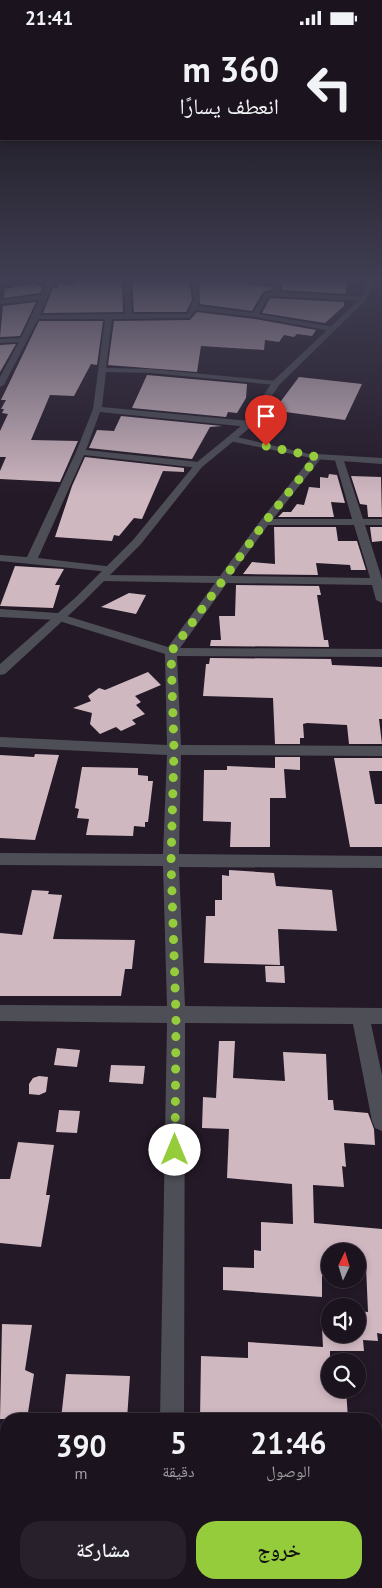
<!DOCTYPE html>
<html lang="ar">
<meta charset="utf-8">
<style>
body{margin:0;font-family:"PT Sans","Noto Naskh Arabic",sans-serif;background:#28202a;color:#f1f3f6;direction:rtl;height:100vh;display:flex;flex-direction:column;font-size:19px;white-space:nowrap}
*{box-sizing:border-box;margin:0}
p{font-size:16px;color:#a09ea4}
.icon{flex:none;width:28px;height:28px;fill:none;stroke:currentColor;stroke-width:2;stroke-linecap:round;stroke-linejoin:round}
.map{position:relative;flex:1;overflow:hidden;direction:ltr}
.panel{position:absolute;left:0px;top:1378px;width:382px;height:176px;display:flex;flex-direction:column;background:#1b131d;border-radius:20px 20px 0 0;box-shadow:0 2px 8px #0003,0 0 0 1px #39323b;direction:rtl}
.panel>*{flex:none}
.top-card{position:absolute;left:0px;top:0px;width:382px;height:105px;box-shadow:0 2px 8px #0003,0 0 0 1px #39323b;direction:rtl;background:#1b131d;color:#f1f3f6;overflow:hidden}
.needle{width:32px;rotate:4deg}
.tools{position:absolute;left:321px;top:1208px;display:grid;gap:10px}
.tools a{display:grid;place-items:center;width:45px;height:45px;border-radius:50%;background:#1b131d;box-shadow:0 2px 8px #0003,0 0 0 1px #39323b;font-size:25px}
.pin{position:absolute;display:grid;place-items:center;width:42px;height:42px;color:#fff;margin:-51px -21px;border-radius:50% 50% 50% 0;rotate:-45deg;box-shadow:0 0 5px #0007}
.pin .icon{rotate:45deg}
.me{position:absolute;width:55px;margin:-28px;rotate:0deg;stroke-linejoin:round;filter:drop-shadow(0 0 4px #0008)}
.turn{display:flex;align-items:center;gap:18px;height:105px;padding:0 20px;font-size:22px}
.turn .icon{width:65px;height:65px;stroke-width:2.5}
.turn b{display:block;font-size:35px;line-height:42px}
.eta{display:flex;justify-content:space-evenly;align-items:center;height:85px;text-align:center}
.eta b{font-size:30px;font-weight:600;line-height:35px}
.cta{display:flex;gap:10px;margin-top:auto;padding:10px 20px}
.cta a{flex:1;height:58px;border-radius:20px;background:#95cc3b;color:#111;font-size:20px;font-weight:600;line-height:58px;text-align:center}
.cta a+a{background:#28202a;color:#f1f3f6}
.status{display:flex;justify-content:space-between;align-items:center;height:35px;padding:0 25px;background:#1b131d;direction:ltr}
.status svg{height:14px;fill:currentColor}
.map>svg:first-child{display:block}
</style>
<div class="status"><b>21:41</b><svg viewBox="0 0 49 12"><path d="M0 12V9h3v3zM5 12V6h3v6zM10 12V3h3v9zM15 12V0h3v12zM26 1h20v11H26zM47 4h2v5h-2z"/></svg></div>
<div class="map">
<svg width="382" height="1553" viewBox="0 0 382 1553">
<rect width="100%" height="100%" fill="#241927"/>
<path fill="#d0b8c1" d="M117,244H122L123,277L43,278L53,253H57L58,249H76L75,245Z
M132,244H189L192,265L186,277H134Z
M199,244H249L246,248L248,250L272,252L271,255L263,257L252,276L200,269Z
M260,244L346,245V259L282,255L280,246Z
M34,248L43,252L40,258L4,263L5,254Z
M270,263L344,267V271L325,288L262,278Z
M36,267L20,301L0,302L3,271Z
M197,277L255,284L316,295L312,301L297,299L294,302L284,300L279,307L265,305L264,315L201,311L197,337L108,330L114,286L190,285Z
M39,286H103L97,330L91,329L74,361L50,360L31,405L78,406L60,447L0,444V436L6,422H0V396L8,379L2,378L4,374H1L6,365H1Z
M16,309L0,337V310Z
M147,340L247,349L246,363L237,378L228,377L226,382L132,373Z
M299,342L362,349L345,385L278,376L281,370H278Z
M121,381L222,391L210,392L192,424L89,413L97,395L114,396Z
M85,422L184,433V437L163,436L142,484L134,483L119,501L114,500L112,506L55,502L72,451Z
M329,439L337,440L345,468L331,467L334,482H278L283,477H291L297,469L304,470L309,452L320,453V442L328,443Z
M351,441L381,442L382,482H368L367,470L360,469Z
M274,492H336L338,506H357L366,535H351L350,530L316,528L318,540L243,539L252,527L275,529Z
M370,492H382V506L372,507Z
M15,531L64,534L55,550H60L53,573L0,571Z
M236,550L319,551L321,560H317L324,605H328L329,612L210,611L211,605H221L219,581H235Z
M129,558L146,560L136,579L101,572Z
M210,623L331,624L332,630L382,632V684H379L382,709H349L347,690L307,688L303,689L304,703H300V709H275L273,663L203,661L206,629H209Z
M148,637L161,650L135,661L141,667L136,670L145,679L132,685L136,689L121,696L116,692L100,699L90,689L92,678L73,673L91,666L88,661L99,653L105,655Z
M35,719L59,720L35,805L0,803V720L34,722Z
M275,722H300V735L284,734L286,763H270V812H230L231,787L203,786L204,735H227V731L275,733Z
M334,723H382V736H369L375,769H382V812H350Z
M82,732L138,733V740L148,741V746H153L148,787H145V792L134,791L133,801L86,800L89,784L77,783L79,774L75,773Z
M229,835L274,838L276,851L332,855L337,896L278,894L280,930L204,928L206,881H215V865H222V840L229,841Z
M32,855L49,856L48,859L62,860L53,904L135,905L132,934H125L121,961H0V898L22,900Z
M265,931H284L285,948L266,947Z
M219,1006H235L233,1043L285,1046L283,1017L326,1019L328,1065H333L334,1075L368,1078L374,1094L375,1110L344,1108L346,1132L342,1131L344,1152L313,1150L314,1188L382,1194V1299L377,1298L378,1306L363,1305L364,1316H330V1354H346L348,1384H200L201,1321L248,1323V1307L323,1312L322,1293H330V1299H358V1276L368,1277L366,1231L358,1230V1216H330V1241H322V1262L223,1255V1232L254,1233V1215L261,1216V1187L293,1189L292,1149L227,1143L229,1094L202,1093L203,1062L216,1063Z
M57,1013L80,1015L77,1032L54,1030Z
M111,1030L145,1031L143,1049L109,1047Z
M39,1041L48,1042L46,1057L39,1060L29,1059V1049L33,1043Z
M59,1075L80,1076L77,1098L56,1097Z
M18,1107L54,1110L46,1160H50L41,1212L0,1208V1144H10Z
M2,1289L32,1290L25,1335L34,1339L27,1384H0Z
M66,1339L130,1341L127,1384H61Z"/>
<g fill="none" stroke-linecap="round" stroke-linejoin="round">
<path fill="#4e4e57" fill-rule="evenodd" d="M49,244H55L40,280L125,279L124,244H130L132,279H187L194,265L191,244H197L200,265L198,271L253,278L265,258L273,257L274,250L248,248L250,245L279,247L280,257L364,262L367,264L364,266L269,261L259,279L334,292V296H331L255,282L196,275L190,283L112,284L106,333L151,334L276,346L280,348L276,350L151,338L106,337L102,372L249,386L253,389L249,392L100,377L86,415L199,427L204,430L199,433L84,420L38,523L114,532L116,534L110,537L0,526V520L27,522L76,417L93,374L105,284H38L4,350L0,352V342L19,307L0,308V304L21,303L39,265L0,269V265L41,260Z
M233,401L322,422L273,484H352L335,425L343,423L363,484H382V490H365L382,544V568L376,565L372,550L227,548L180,613L382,614V622L177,621L181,710L382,711V721L181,720L179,819L382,821V833L179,832L185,971L382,973V989H371L382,1040V1096L375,1093L372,1086L353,989L185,988L184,1384H160L167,988L0,986V970L167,971L163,831L0,830V818L163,819L167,720L0,712V702L167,710L165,619L56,585L0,582V574L57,578L168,612L215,548L101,546L95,543L101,540L220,541L261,485L311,423L230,406L228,404ZM268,490H354L370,543L231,541Z
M0,1487H6V1513H0Z
M376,1492H382V1518H376Z
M156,1548H183L184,1553H156Z"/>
<path fill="#4e4e57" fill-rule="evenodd" d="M368,244H374L367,264L279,350L252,391L202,432L141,509L83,567L5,639L0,640V629L75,563L133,505L196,428L246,387L273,346L362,262Z
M317,419L382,423V429L314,424V420Z"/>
</g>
<linearGradient id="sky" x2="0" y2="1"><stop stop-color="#140e15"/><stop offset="0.53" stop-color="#3f3e52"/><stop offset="1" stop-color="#3f3e52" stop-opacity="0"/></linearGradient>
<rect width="382" height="461" fill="url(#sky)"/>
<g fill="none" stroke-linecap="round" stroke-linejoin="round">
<path stroke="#95cc3b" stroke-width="9" stroke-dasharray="0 16.2" d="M175,1115L176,981L171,827L174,715L171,617L265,487L317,422L266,411"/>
</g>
</svg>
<div class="tools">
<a><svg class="needle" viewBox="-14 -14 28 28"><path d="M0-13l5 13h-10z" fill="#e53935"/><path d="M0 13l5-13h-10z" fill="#a09ea4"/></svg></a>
<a><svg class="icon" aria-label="sound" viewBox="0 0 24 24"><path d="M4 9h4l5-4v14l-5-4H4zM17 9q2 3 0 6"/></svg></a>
<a><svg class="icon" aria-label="search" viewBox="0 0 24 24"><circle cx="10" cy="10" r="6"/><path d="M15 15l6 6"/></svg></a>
</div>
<div class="pin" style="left:266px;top:411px;background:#d93025"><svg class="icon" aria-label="arrive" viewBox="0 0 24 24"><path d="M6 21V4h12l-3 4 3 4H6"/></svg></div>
<svg class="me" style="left:175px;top:1115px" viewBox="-20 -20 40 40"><circle r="19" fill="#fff"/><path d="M0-13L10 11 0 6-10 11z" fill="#95cc3b"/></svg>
<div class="top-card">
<div class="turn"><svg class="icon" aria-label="left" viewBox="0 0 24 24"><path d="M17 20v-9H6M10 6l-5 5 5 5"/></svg><div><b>360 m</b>انعطف يسارًا</div></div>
</div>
<section class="panel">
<div class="eta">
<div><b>21:46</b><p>الوصول</p></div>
<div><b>5</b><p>دقيقة</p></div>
<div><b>390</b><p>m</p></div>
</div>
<div class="cta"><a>خروج</a><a>مشاركة</a></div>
</section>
</div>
